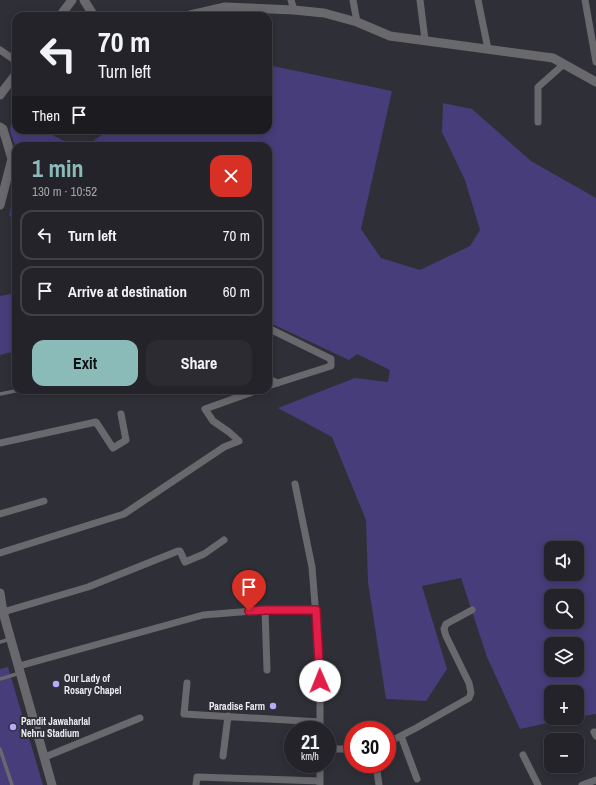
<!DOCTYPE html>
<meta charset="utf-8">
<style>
body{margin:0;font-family:"Archivo Narrow",sans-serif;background:#2b2b31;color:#f1f3f6;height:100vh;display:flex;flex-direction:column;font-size:15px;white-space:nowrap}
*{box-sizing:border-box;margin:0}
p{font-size:13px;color:#a3a4a8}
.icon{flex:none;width:22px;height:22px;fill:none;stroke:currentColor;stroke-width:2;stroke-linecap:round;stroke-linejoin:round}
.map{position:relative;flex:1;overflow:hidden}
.details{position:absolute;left:12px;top:142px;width:260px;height:252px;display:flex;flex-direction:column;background:#232329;border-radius:12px;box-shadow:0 2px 10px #0003,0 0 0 1px #404046}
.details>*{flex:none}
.top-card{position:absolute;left:12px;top:12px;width:260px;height:122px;border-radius:12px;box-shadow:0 2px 10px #0003,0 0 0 1px #404046;background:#232329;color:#f1f3f6;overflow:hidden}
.tools{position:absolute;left:544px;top:541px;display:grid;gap:8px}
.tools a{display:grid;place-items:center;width:40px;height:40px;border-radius:8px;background:#232329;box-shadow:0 2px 10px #0003,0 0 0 1px #404046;font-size:20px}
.speed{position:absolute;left:284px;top:721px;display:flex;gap:8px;font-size:20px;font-weight:700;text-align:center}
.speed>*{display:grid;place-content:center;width:52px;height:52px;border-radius:50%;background:#232329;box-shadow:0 2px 10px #0003,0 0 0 1px #404046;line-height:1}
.speed small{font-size:10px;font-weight:400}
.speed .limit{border:6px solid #d22;background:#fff;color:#111}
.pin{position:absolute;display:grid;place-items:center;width:34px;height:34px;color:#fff;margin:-41px -17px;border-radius:50% 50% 50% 0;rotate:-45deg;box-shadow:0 0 4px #0007}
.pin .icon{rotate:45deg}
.me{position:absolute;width:44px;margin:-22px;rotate:359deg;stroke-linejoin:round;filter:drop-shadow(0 0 3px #0008)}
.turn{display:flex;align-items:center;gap:14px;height:84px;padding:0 20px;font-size:18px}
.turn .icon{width:52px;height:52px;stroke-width:2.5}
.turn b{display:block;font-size:28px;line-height:34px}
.then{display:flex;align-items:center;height:38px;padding:0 20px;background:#0003;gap:8px;font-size:15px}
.round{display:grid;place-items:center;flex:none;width:42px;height:42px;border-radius:12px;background:#2b2b31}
.summary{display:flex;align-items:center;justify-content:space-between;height:68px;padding:0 20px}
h1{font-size:24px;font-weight:700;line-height:30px;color:#8bbbb9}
.button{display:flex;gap:8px;margin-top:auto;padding:8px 20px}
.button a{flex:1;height:46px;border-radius:12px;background:#8bbbb9;color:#111;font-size:16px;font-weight:700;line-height:46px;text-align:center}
.button a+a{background:#2b2b31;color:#f1f3f6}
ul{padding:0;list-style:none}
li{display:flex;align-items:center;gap:12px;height:50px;margin:0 8px 6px;padding:0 12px;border:2px solid #404046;border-radius:12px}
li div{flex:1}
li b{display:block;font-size:15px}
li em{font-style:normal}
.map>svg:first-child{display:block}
</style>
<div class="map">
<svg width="596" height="785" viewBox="0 0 596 785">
<rect width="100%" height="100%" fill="#2f2f37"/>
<path fill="#473d7a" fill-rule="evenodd" d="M268,65L392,91L361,229L381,258L420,270L470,246L480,230L465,180L442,132L443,103L472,109L531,161L596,198V714L577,717V692H551V718H571L520,729L487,657L461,578L422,586L447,669L426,701L386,699L368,582L366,520L332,437L278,408L355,378L388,382L390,370L357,354L349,360L268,322V146H87L108,130H268ZM551,548H577V574H551ZM551,596H577V622H551ZM551,644H577V670H551Z
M12,115L16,117V130H42L75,146H16V148L10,131Z
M16,187V218L9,216Z
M16,293V351L0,355V296Z
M8,667L43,785H0V669Z"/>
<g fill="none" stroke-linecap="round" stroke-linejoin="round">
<path stroke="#68686d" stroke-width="3.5" d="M0,394L20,390
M0,642L10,639
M0,679L20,673
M0,749L12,785"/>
<path stroke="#68686d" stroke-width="7" d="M291,0L294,10
M353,0L357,22
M420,0L425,40
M478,0L488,49
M585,0L596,62
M0,50L16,61
M538,122V87L564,64
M268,328L331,359V366L268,386
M268,379L278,383
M0,443L96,422L113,448L126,440L121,414
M295,484L312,567L320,667V730
M0,514L44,501
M0,553L124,514L224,447L239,441L229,432L213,421L205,409L258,390
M265,610L267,670
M0,613L88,587L178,551H180L185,562L204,554L224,540
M19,666L203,615L265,610H316
M187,683L184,714L320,722
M594,732L596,736
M401,736L417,779
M387,743L416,728L469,698L471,693L469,683L446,636L444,629L446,624L472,610
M327,749H353
M523,755L538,785
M223,756L228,716
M45,757L140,718
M376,764L379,785
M196,785L197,777L320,781
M320,785V764
M582,785L596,780"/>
<path stroke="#68686d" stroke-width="9" d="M84,0L94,16
M60,16L72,0
M186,16L225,7L294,10L324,13L357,22L390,36L553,58L596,82
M0,95L16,74
M0,127L3,129L12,159L0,205
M0,593L3,612L52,785"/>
</g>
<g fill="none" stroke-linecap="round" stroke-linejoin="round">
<defs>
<path id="route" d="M249,611L265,610H316L320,681"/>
</defs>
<use href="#route" stroke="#92132f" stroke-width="10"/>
<use href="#route" stroke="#e11d48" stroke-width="7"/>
</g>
<g fill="#b4acf9" stroke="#2f2f37" stroke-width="1.5">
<circle cx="56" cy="684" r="4"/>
<circle cx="273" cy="706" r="4"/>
<circle cx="13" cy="727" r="4"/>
</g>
<g text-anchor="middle" stroke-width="4" stroke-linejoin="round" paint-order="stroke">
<g font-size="10" font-weight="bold" fill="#ecebf1" stroke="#2f2f37" text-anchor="start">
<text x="64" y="682">Our Lady of<tspan x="64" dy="12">Rosary Chapel</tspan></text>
<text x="265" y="710" text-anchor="end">Paradise Farm</text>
<text x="21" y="725">Pandit Jawaharlal<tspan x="21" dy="12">Nehru Stadium</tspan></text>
</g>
</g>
</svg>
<div class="tools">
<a><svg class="icon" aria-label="sound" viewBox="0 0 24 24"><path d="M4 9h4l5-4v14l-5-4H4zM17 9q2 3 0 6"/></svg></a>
<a><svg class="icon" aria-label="search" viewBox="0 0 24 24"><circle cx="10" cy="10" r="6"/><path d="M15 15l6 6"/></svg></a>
<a><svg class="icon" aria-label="layers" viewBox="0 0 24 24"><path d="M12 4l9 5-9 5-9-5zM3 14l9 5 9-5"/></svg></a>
<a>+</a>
<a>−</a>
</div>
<div class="speed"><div>21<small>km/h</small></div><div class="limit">30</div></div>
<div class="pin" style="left:249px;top:611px;background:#d93025"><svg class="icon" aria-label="arrive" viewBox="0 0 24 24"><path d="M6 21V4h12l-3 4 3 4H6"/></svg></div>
<svg class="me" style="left:320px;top:681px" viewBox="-20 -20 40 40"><circle r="19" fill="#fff"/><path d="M0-13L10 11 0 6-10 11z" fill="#e11d48"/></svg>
<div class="top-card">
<div class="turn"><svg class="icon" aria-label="left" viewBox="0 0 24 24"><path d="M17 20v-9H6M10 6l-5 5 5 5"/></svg><div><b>70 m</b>Turn left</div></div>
<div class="then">Then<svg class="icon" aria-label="arrive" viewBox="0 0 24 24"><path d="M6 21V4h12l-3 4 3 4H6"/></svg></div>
</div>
<section class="details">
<div class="summary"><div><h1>1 min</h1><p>130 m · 10:52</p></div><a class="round" style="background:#d93025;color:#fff"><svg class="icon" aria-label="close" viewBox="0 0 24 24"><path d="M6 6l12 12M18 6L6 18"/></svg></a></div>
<ul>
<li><svg class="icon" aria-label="left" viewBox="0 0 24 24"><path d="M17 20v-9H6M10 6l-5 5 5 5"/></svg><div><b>Turn left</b></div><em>70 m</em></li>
<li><svg class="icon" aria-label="arrive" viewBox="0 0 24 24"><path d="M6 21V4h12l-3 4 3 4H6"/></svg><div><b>Arrive at destination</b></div><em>60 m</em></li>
</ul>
<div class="button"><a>Exit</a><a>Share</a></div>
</section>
</div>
